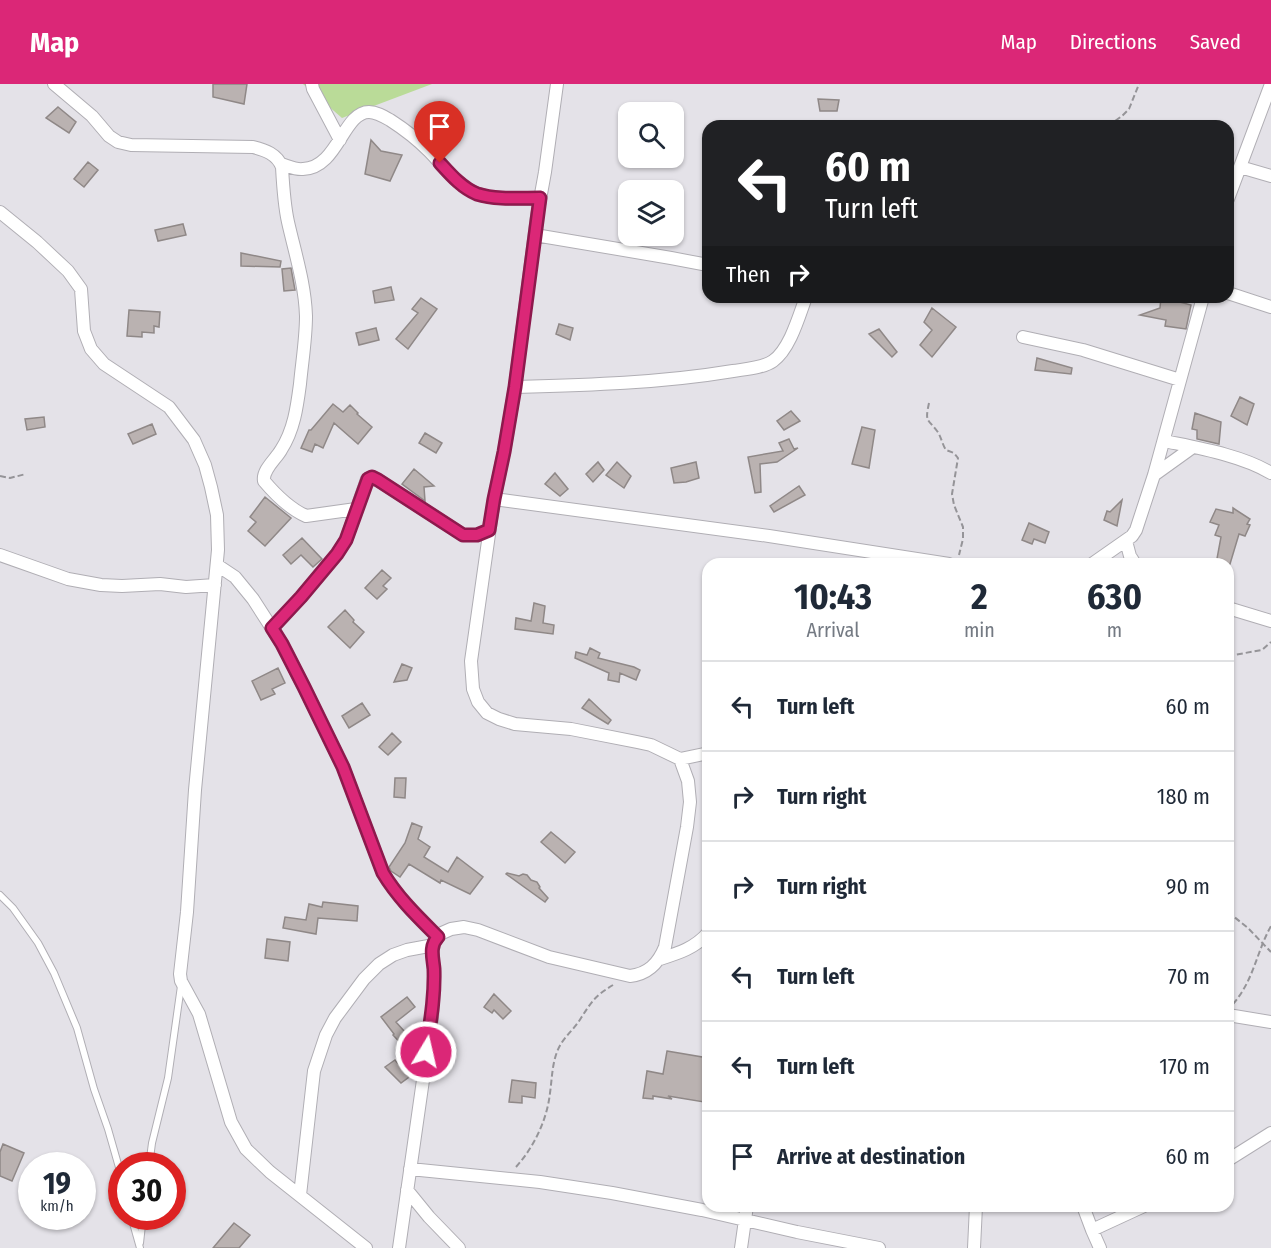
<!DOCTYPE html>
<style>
body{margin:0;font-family:"Fira Sans Condensed",sans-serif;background:#f6f6f7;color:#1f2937;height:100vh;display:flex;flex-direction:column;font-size:22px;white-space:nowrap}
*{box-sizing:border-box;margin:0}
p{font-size:20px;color:#747a83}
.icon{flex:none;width:33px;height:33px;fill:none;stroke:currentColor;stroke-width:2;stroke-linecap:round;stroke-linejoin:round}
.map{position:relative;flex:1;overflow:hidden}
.panel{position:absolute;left:702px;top:474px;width:532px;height:654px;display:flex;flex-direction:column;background:#fff;border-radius:18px;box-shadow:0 2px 4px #0004}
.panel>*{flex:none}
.hud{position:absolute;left:702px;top:36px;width:532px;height:183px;border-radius:18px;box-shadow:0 2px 4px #0004;background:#202124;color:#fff;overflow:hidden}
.tools{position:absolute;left:618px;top:18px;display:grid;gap:12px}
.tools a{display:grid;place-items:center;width:66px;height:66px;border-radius:12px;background:#fff;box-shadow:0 2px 4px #0004;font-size:30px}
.speed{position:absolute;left:18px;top:1068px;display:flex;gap:12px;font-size:30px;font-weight:700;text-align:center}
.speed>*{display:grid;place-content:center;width:78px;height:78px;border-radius:50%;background:#fff;box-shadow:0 2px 4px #0004;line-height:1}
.speed small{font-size:15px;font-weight:400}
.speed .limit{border:9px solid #d22;background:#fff;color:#111}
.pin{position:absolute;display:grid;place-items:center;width:51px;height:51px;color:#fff;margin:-62px -26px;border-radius:50% 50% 50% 0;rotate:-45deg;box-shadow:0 0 6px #0007}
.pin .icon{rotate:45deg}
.me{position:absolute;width:66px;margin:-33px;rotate:9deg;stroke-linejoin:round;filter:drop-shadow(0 0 4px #0008)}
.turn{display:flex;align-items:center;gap:21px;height:126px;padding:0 24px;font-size:27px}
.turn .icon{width:78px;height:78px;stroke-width:2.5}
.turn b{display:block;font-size:42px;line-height:51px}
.then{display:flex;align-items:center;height:57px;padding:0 24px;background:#0003;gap:12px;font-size:22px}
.eta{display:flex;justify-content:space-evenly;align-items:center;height:102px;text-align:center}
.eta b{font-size:36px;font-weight:700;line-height:42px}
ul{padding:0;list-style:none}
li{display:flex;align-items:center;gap:18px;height:90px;padding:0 24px;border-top:2px solid #e0e1e3}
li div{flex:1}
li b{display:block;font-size:22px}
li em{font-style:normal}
header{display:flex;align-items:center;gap:36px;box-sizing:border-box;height:84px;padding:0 30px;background:#db2777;color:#fff}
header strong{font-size:28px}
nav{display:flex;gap:33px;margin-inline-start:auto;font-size:21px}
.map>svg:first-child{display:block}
</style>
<header>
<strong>Map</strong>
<nav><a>Map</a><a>Directions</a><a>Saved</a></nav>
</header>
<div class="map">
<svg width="1271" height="1164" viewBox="0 0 1271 1164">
<rect width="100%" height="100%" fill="#e4e2e8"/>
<path fill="#badb98" d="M303,0H432L342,34Z"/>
<path fill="#bab2b1" stroke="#8f8887" stroke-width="1.5" d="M213,0H247L244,20L213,13Z
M818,15L839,16L837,27H820Z
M58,23L76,38L69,49L46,34Z
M371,56L381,67L402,71L390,97L365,90Z
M88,78L98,86L84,103L74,95Z
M183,140L186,151L158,157L155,146Z
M241,169L281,177L280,183L241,182Z
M291,184L295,206L284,207L282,185Z
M391,203L394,216L375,219L373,207Z
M1161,213L1191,221L1186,245L1165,242L1166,236L1140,231L1160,224Z
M421,214L437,225L408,265L396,255L418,229L412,225Z
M932,224L956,243L932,273L920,261L932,246L924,238Z
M129,226L160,228L159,243L154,242V249L142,248V253L127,252Z
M559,240L573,244L570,256L556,250Z
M376,244L379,256L359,261L356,249Z
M879,245L897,268L892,273L869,250Z
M1037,274L1072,284L1071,290L1035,286Z
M1240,313L1254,320L1247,341L1231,332Z
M333,320L343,328L350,321L358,329L357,330L372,343L358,360L334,339L323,364L315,360L312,368L301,364L309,346H311Z
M791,327L800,337L784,346L777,337Z
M1195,329L1221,338L1219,360L1197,355V346L1192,345Z
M44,333L45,343L27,346L25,335Z
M152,340L156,350L133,360L128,350Z
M862,343L875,346L869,384L852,380Z
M425,349L442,359L436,369L419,359Z
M789,355L794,365L798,364L777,378L760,380L761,408L755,409L748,373L783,367L779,359Z
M598,378L604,386L593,398L586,390Z
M617,378L631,392L624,404L606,391Z
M696,378L699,394L686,398L674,399L671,384Z
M414,385L434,402L424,403L425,417L402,400Z
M555,389L568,405L560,412L545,400Z
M799,402L805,411L774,428L770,422Z
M265,413L291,434L265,462L248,447L256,438L250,433Z
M1122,416L1117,442L1104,436L1107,427L1110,428Z
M1233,424L1250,435L1247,440L1250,441L1245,452L1239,450L1230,480H1216L1221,453L1215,451L1219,441L1210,438L1216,425L1233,429Z
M1029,439L1049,448L1045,459L1034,455L1032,460L1022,456Z
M302,454L322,475L313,483L301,471L291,480L283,471Z
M382,486L391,494L383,502L387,505L377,515L365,504Z
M534,519L545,522L543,539L554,541L553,550L515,545L516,534L531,537Z
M345,526L354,536L353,538L364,548L350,564L328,543Z
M590,564L600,569L598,574L634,583L640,586L636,596L620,589L619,598L608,596L609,589L575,574L576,568L587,571Z
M402,580L412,584L407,596L394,598Z
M278,584L285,599L272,605L275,610L261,616L252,597Z
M589,615L611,636L608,640L582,624Z
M362,619L370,631L349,644L342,632Z
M392,649L401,658L388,671L379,663Z
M395,694H406L405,714L394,713Z
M412,739L422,743L418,755L430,763L424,773L448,788L457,773L483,793L470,810L441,796L440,799L409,780L400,793L391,787L389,783L405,759Z
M551,748L575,768L565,779L541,758Z
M507,789L519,792L523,790L527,791L531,796L537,798L540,803L539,804L548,814L545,818L506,790Z
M323,818L358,822L357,837L318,834L316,850L283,844L285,833L306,836L309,820L322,823Z
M267,855L290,858L288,877L265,874Z
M494,910L511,927L503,935L494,926L492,929L484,923Z
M407,913L415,923L396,938L414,958L406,965L393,951L394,950L381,933Z
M667,967L708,974V994L704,1018L668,1012L672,1015L653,1012V1015L643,1014L647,987L663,990Z
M395,976L409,993L401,999L385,983Z
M512,996L536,999L535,1014L522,1012V1019L509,1018Z
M3,1060L24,1069L12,1097L0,1092V1068Z
M234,1139L250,1151L239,1164H213Z"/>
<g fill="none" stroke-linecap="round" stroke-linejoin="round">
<defs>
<path id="service" d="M0,811L13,824L38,859L54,889L77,944L94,1005L108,1045L122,1094
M149,1082L152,1059L168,994L181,902
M131,1132L140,1164
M140,1159L143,1132"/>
<path id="minor" d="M54,0L92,32L109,52L118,58L131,61L253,63C265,66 277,70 282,83C283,101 284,120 288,138C295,169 305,200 306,232C306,255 302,278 300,300C297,323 294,346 281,366C276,375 262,386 264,397C275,410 290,425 306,432L356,425
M312,0L313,5L340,56
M281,80C288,82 296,86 303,85C338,84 343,28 369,28C376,28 383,32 390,36C404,45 417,55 429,67C443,81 457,102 476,109C495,117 520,114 540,115
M1240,83L1271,92
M1228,115L1271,0
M0,128L37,158L68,187L81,205L84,247L91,265L104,280L169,323L194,356L205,381L211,403L217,431L218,466L195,706L187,828L180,890L181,897L199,930L231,1038L246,1065L270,1088L366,1164
M535,151L671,174L708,181
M1228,209L1271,223
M1023,253L1083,266L1180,296
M515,303C588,301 661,299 733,287C745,285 763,284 773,277C790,265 799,232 806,213
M1164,357C1198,364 1241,371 1271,389
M1154,391L1193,363
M494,415L769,452L949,480
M1126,457L1130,472L1135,480
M0,471L68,495L101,501L122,502L160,500L186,503L215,501
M1092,480L1132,452L1136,446L1154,391L1203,213
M217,481L235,493L253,515L282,560L304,603L343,683L383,789C398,814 418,833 438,853
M1228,524L1271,537
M272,545L301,513L337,470L346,456L367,395L372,393L378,396L463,451H477L489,446
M680,675L704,670L708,671
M660,875C679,869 695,864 708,849
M1228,931L1271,938
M1228,1076L1271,1049
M410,1085L540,1098L612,1109L702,1126L797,1148L879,1164
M407,1106L429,1133L459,1164
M300,1111L314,987L326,951L335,934L364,895L379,880L393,871L407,866L434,861
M1083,1122L1092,1146L1100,1164
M1092,1146L1144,1122
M399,1164L432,933L434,905V885L432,869L435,856L442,849L451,845L464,843L478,846L549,873L630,892C648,890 658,880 665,863L687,743L690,718L688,697L680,675L651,661L637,658L571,645L515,640L499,635L487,629L478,618L473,605L471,577L476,542L494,415L504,368L515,303L537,132L545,88L557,0
M741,1164L747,1122
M974,1164L976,1122"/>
</defs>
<use href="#service" stroke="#b0aeb4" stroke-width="8"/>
<use href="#minor" stroke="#b0aeb4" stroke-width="14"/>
<path stroke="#959498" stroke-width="2" stroke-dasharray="6 3" stroke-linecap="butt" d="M1108,42L1122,32L1129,25L1139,0
M929,319C925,338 927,334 937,347C941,352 942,360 946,366L954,369L958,374L952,410L954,421L963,443V455L959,471
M0,392L10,394L26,390
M1228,572L1262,566L1271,558
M1228,828L1248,844L1271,868
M1233,920C1254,896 1256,869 1271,842
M516,1083C534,1063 547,1036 550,1009C552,995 552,981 557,968C562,954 574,946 581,934C592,917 595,912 613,901"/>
<use href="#service" stroke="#fff" stroke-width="6"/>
<use href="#minor" stroke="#fff" stroke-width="12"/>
</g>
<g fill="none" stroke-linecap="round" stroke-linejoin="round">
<defs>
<path id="route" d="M426,968C430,940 435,913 434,885C433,874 429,862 438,853C418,833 398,814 383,789L343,683L304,603L282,560L272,544L301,513L337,470L346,456L368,395L372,393L378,396L463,451H477L489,446L494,415L504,368L515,303L540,114C520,114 496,116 477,110C462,104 450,90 440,79"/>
</defs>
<use href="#route" stroke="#8e194d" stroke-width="15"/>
<use href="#route" stroke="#db2777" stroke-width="10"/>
</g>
</svg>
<div class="tools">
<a><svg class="icon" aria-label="search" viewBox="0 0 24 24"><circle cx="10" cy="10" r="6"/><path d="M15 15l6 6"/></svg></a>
<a><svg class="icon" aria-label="layers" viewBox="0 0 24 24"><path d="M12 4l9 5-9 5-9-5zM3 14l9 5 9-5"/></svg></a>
</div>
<div class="speed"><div>19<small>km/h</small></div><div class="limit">30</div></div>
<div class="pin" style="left:440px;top:79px;background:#d93025"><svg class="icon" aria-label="arrive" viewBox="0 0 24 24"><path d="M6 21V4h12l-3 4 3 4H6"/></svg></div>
<svg class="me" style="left:426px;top:968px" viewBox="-20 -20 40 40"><circle r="17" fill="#db2777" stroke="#fff" stroke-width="3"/><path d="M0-11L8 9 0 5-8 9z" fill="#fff"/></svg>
<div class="hud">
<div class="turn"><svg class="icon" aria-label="left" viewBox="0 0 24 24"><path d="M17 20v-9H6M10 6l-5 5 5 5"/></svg><div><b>60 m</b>Turn left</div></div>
<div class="then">Then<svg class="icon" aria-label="right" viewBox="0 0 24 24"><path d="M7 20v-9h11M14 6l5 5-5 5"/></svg></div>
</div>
<section class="panel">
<div class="eta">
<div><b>10:43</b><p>Arrival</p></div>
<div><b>2</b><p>min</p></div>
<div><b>630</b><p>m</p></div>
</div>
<ul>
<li><svg class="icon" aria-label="left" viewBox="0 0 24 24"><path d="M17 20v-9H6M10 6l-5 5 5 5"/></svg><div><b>Turn left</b></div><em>60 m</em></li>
<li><svg class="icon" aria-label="right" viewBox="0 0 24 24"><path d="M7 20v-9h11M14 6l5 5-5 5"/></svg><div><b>Turn right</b></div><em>180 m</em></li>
<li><svg class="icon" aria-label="right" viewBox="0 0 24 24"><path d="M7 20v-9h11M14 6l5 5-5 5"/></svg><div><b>Turn right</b></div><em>90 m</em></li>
<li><svg class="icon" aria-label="left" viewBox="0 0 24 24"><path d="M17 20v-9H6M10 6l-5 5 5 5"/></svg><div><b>Turn left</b></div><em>70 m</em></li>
<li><svg class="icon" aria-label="left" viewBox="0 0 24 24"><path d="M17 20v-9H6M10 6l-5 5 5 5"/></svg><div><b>Turn left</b></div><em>170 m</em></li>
<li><svg class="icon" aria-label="arrive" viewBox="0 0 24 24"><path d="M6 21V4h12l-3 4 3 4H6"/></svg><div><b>Arrive at destination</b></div><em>60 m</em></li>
</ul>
</section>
</div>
